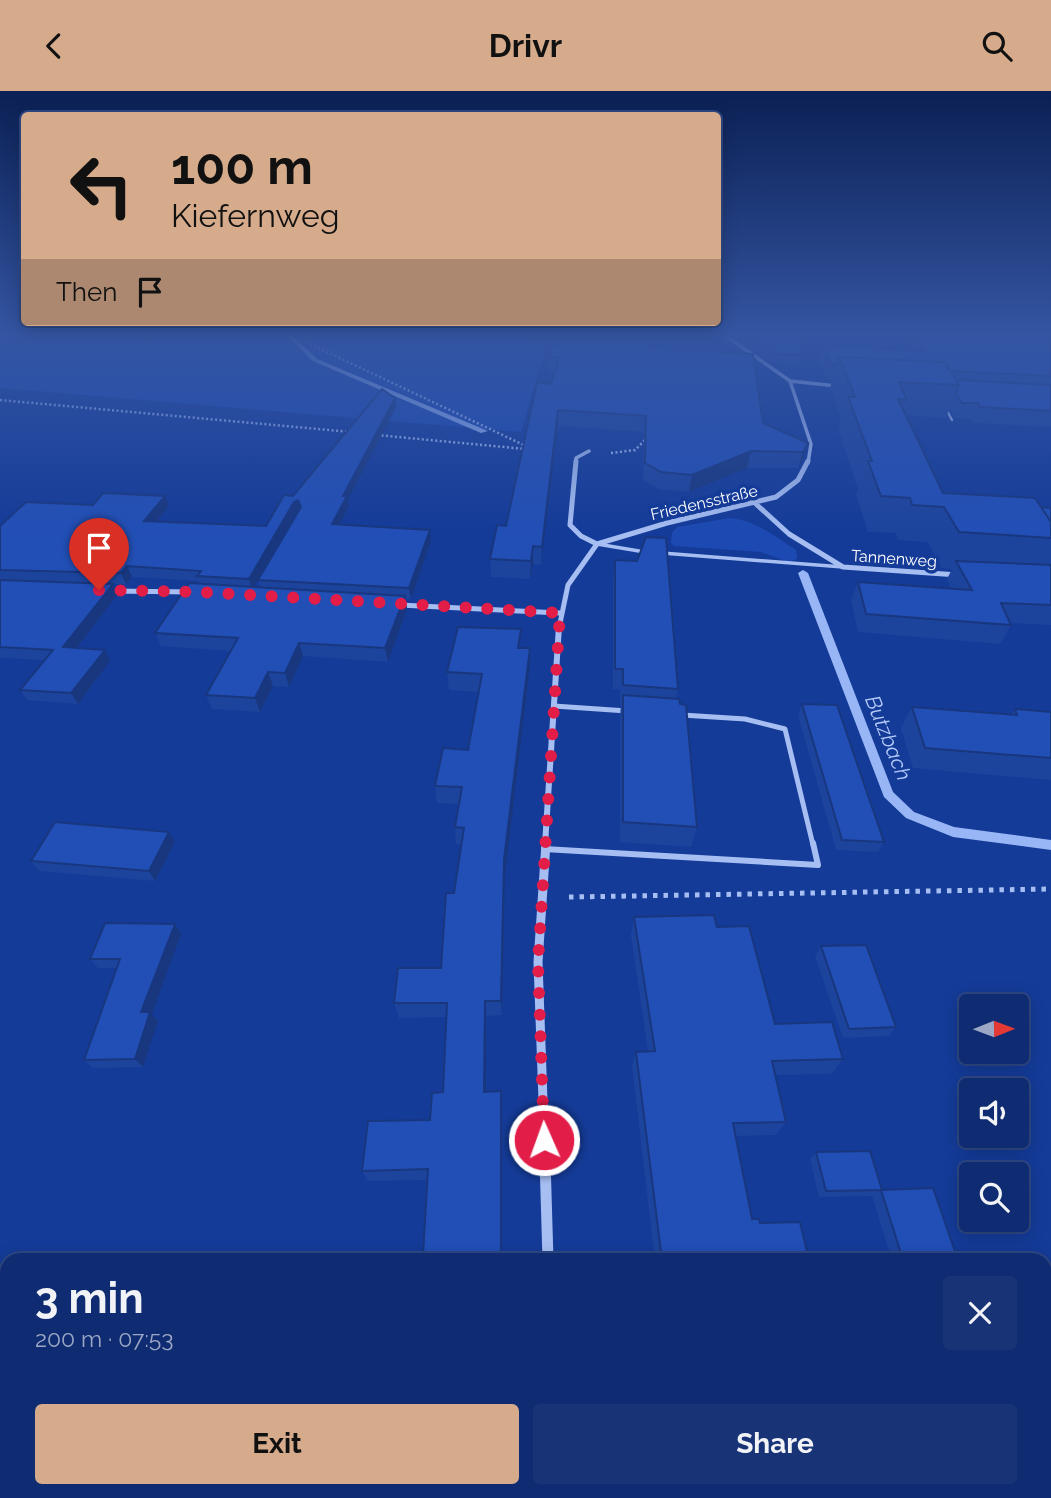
<!DOCTYPE html>
<meta charset="utf-8">
<style>
body{margin:0;font-family:Raleway,sans-serif;background:#183477;color:#f1f3f6;height:100vh;display:flex;flex-direction:column;font-size:26px;white-space:nowrap}
*{box-sizing:border-box;margin:0}
p{font-size:23px;color:#9ba7c4}
.icon{flex:none;width:38px;height:38px;fill:none;stroke:currentColor;stroke-width:2;stroke-linecap:round;stroke-linejoin:round}
.map{position:relative;flex:1;overflow:hidden}
.drawer{position:absolute;left:0px;top:1162px;width:1052px;height:245px;display:flex;flex-direction:column;background:#0f2c72;border-radius:21px 21px 0 0;box-shadow:0 4px 18px #0003,0 0 0 2px #2f4884}
.drawer>*{flex:none}
.guide{position:absolute;left:21px;top:21px;width:700px;height:214px;border-radius:7px;box-shadow:0 4px 18px #0003,0 0 0 2px #2f4884;background:#d6ab8b;color:#111;overflow:hidden}
.needle{width:46px;rotate:89deg}
.controls{position:absolute;left:959px;top:903px;display:grid;gap:14px}
.controls a{display:grid;place-items:center;width:70px;height:70px;border-radius:7px;background:#0f2c72;box-shadow:0 4px 18px #0003,0 0 0 2px #2f4884;font-size:35px}
.pin{position:absolute;display:grid;place-items:center;width:60px;height:60px;color:#fff;margin:-72px -30px;border-radius:50% 50% 50% 0;rotate:-45deg;box-shadow:0 0 7px #0007}
.pin .icon{rotate:45deg}
.me{position:absolute;width:77px;margin:-38px;rotate:358deg;stroke-linejoin:round;filter:drop-shadow(0 0 5px #0008)}
.turn{display:flex;align-items:center;gap:24px;height:147px;padding:0 35px;font-size:32px}
.turn .icon{width:91px;height:91px;stroke-width:2.5}
.turn b{display:block;font-size:49px;line-height:60px}
.then{display:flex;align-items:center;height:66px;padding:0 35px;background:#0003;gap:14px;font-size:26px}
.round{display:grid;place-items:center;flex:none;width:74px;height:74px;border-radius:7px;background:#183477}
.summary{display:flex;align-items:center;justify-content:space-between;height:119px;padding:0 35px}
h1{font-size:42px;font-weight:700;line-height:52px}
.button{display:flex;gap:14px;margin-top:auto;padding:14px 35px}
.button a{flex:1;height:80px;border-radius:7px;background:#d6ab8b;color:#111;font-size:28px;font-weight:700;line-height:80px;text-align:center}
.button a+a{background:#183477;color:#f1f3f6}
header{display:flex;justify-content:space-between;align-items:center;height:91px;padding:0 35px;background:#d6ab8b;color:#111;font-size:32px;font-weight:700}
.map>svg:first-child{display:block}
</style>
<header><svg class="icon" aria-label="back" viewBox="0 0 24 24"><path d="M15 5l-7 7 7 7"/></svg>Drivr<svg class="icon" aria-label="search" viewBox="0 0 24 24"><circle cx="10" cy="10" r="6"/><path d="M15 15l6 6"/></svg></header>
<div class="map">
<svg width="1051" height="1407" viewBox="0 0 1051 1407">
<rect width="100%" height="100%" fill="#143b98"/>
<path fill="#1c4ab2" d="M0,245H526L546,256L521,341L0,297Z
M730,427C757,430 774,445 796,459L797,468L788,471L761,461L674,455L671,452L672,442L677,436Z"/>
<g fill="none" stroke-linecap="round" stroke-linejoin="round">
<path fill="#98b6f5" fill-rule="evenodd" d="M287,245H293L317,268L488,340L481,342L313,270Z
M803,479L808,482L893,701L914,721L954,736L1051,749V759L953,746L906,727L884,706L798,482Z"/>
<path stroke="#a6bef2" stroke-width="2.5" stroke-dasharray="2 2.5" stroke-linecap="butt" d="M137,245H163
M306,245L310,253L528,356
M0,309L351,341
M377,344L525,358
M611,362L635,359L646,348"/>
<path stroke="#a6bef2" stroke-width="5" stroke-dasharray="4.5 6" stroke-linecap="butt" d="M569,806L1051,798"/>
<path stroke="#a6bef2" stroke-width="2.5" d="M946,318L952,329"/>
<path stroke="#a6bef2" stroke-width="3.5" d="M597,453L645,461
M662,462L843,476"/>
<path stroke="#a6bef2" stroke-width="5" d="M554,615L627,620
M682,624L745,628L785,638L813,754"/>
<path stroke="#a6bef2" stroke-width="6" d="M544,758L818,774L813,752"/>
<path stroke="#a6bef2" stroke-width="3.5" d="M726,245L790,290L811,353L808,372
M790,290L837,295
M576,372V367L589,360"/>
<path stroke="#a6bef2" stroke-width="5" d="M756,413L789,443L843,476L958,484
M597,453L667,432L776,406L798,389L808,370
M110,500L193,501
M400,514L560,522
M559,537L568,494L597,453L581,445L570,434L576,370"/>
<path stroke="#a6bef2" stroke-width="6" d="M545,754L559,535"/>
<path stroke="#a6bef2" stroke-width="9" d="M544,1037L538,871L546,752"/>
<path stroke="#a6bef2" stroke-width="11" d="M544,1035L548,1169
M557,1400V1407"/>
</g>
<path fill="#1d449d" fill-rule="evenodd" d="M555,245H624L623,250L649,258L763,332L808,352L803,368L798,377H747L689,401L659,398L643,389L644,341L558,335L541,474L533,473L530,488L491,486L490,468L506,435L555,281H549V266Z
M733,245H800L802,264L800,273L771,271Z
M904,245H1051V336L973,332L971,328L955,327L950,317L946,327L905,324L943,402L1051,417V534L1010,532L1011,534L1000,553L858,541L851,509L858,491L952,498L947,488L952,478L942,477L928,451L898,449L895,442L868,441L856,404L858,398L838,338L841,328L830,297L832,288H827L819,268L823,254L912,259Z
M396,316L348,409L349,415L339,434L431,450L411,508H405L407,518L388,571L303,565L289,596L273,595L260,621L212,618L206,604L231,560L161,555L155,542L200,493L199,490L132,486L126,493H113L118,503L77,557L110,570L78,613L27,609L20,599L44,569L0,567V435L93,414L169,415L156,431L266,435L293,405ZM298,421L258,489L261,497L253,496L296,422Z
M615,469L678,598L676,607L697,736L691,756L620,751V625L621,614H620V598H613V488Z
M521,557H530V575L505,785L502,924L486,925V1001L501,1000L502,1013V1169H425L423,1164L427,1089L368,1090L362,1080L430,1029L443,1001L447,926L399,927L394,912L441,877L454,802L461,754L456,753L455,736L459,713L437,712L435,695L468,659L479,601L449,599L447,581Z
M802,613L884,751L878,761L836,759L798,624Z
M912,616L1011,624L1015,618L1051,621V689L913,677L901,637Z
M169,741L175,751L155,790L39,780L31,770Z
M634,826L717,836L775,933L843,968L831,983L775,984L786,1031L776,1044L736,1045L752,1128L760,1132L809,1169H655L632,975L636,961L648,960L631,844Z
M181,843L152,923L158,930L143,976L93,977L84,969L117,877H98L90,868Z
M821,855L896,936L889,945L843,947L815,865Z
M816,1061L882,1099L958,1169H892L872,1105L819,1106L810,1068Z
M709,1400H876L878,1407H710Z"/>
<path fill="#18377f" d="M395,307L396,316L348,409L349,415L334,444L332,433L343,405Z
M558,319V335L541,474L542,456Z
M808,352L803,368L798,377L803,361Z
M751,360L747,377L689,401L692,384Z
M165,405L169,415L148,440L144,430Z
M298,409L301,420L296,422L252,499L249,488L294,411Z
M430,439L431,450L411,508L409,497Z
M533,455V473L530,488L531,470Z
M127,475L132,486L126,493L121,482Z
M113,493L118,503L69,567L63,556Z
M405,505L407,518L388,571L385,557Z
M299,552L303,565L289,596L285,582Z
M530,557V575L505,785L502,924L501,910L504,768Z
M105,559L110,570L78,613L71,602Z
M268,581L273,595L260,621L255,607Z
M169,741L175,751L155,790L149,780Z
M175,833L181,843L152,923L158,930L143,976L135,968L141,921Z
M485,910L486,925V1013L484,1001Z
M501,1000L502,1013V1169L501,1162Z"/>
<path fill="#224fb6" stroke="#18377f" stroke-width="2" d="M555,245H623L622,250L649,251V258L753,263L763,332L808,352L803,361L751,360L692,384L661,381L645,372L646,325L558,319L542,456L533,455L531,470L490,468L497,434L506,435L537,291L551,293L560,266H549Z
M747,245H800L802,264L773,263Z
M917,245H1051V285L950,280L945,271L839,266L837,273H831L823,254L925,260Z
M839,266L945,271L959,294L899,291L907,309L898,308L943,402L1035,407L1051,431V447L959,441L944,416L912,414L910,407L881,405L868,370H872L848,306H855Z
M956,289L1051,294V320L980,316L978,312H962L956,302L959,294Z
M382,298L395,307L343,405H347L332,433L430,439L409,497L258,489L301,416L298,409L294,411L249,488L197,485L201,480L127,475L121,482L0,479V435L26,411L93,414L103,402L165,405L144,430L266,435L284,404L293,405Z
M1041,416L1051,417V431Z
M646,446L666,447L678,598L623,594V578H615V469L637,470Z
M956,470L1051,474V514L1001,512L1011,534L866,523L858,491L972,499Z
M0,489L113,493L63,556L105,559L71,602L20,599L53,559L0,556Z
M189,492L405,505L385,557L299,552L285,582L268,581L255,607L206,604L238,547L155,542Z
M458,536L521,538L518,557H530L504,768L501,910H485L484,1001L501,1000V1162L482,1163V1169H437V1163L423,1164L428,1078L362,1080L368,1030L430,1029L432,1002L443,1001L447,912H394L398,877H441L446,802H454L464,737L455,736L462,696L435,695L443,657L468,659L482,583L447,581Z
M623,604L679,608L680,613L686,614L697,736L623,731Z
M802,613L837,614L884,751L842,749Z
M912,616L1017,624L1015,618L1051,621V667L925,657Z
M55,731L169,741L149,780L31,770Z
M714,824L717,836L749,835L775,933L832,931L843,968L772,970L786,1031L733,1032L752,1128H759L760,1132L800,1131L809,1169H662L636,961L655,960L634,826Z
M105,832L175,833L141,921H150L135,968L84,969L120,868H90Z
M866,854L896,936L849,938L821,855Z
M870,1060L882,1099L933,1097L958,1169H903L881,1099L826,1100L816,1061Z
M410,1400H502V1407H410Z
M719,1400H876L878,1407H720Z"/>
<linearGradient id="sky" x2="0" y2="1"><stop stop-color="#0b2054"/><stop offset="0.55" stop-color="#3455a2"/><stop offset="1" stop-color="#3455a2" stop-opacity="0"/></linearGradient>
<rect width="1051" height="442" fill="url(#sky)"/>
<g fill="none" stroke-linecap="round" stroke-linejoin="round">
<path stroke="#e11d48" stroke-width="12" stroke-dasharray="0 21.6" d="M99,499L200,501L560,522L538,871L544,1049"/>
</g>
<g text-anchor="middle" stroke-width="7" stroke-linejoin="round" paint-order="stroke">
<g font-size="16" fill="#fff" stroke="#143b98">
<text transform="translate(704 411) rotate(-13)" y="6">Friedensstraße</text>
<text transform="translate(894 467) rotate(4)" y="6">Tannenweg</text>
</g>
<g font-size="21" font-style="italic" fill="#b3c9f9" stroke="#143b98">
<text transform="translate(888 647) rotate(68)" y="7">Butzbach</text>
</g>
</g>
</svg>
<div class="controls">
<a><svg class="needle" viewBox="-14 -14 28 28"><path d="M0-13l5 13h-10z" fill="#e53935"/><path d="M0 13l5-13h-10z" fill="#9ba7c4"/></svg></a>
<a><svg class="icon" aria-label="sound" viewBox="0 0 24 24"><path d="M4 9h4l5-4v14l-5-4H4zM17 9q2 3 0 6"/></svg></a>
<a><svg class="icon" aria-label="search" viewBox="0 0 24 24"><circle cx="10" cy="10" r="6"/><path d="M15 15l6 6"/></svg></a>
</div>
<div class="pin" style="left:99px;top:499px;background:#d93025"><svg class="icon" aria-label="arrive" viewBox="0 0 24 24"><path d="M6 21V4h12l-3 4 3 4H6"/></svg></div>
<svg class="me" style="left:544px;top:1049px" viewBox="-20 -20 40 40"><circle r="17" fill="#e11d48" stroke="#fff" stroke-width="3"/><path d="M0-11L8 9 0 5-8 9z" fill="#fff"/></svg>
<div class="guide">
<div class="turn"><svg class="icon" aria-label="left" viewBox="0 0 24 24"><path d="M17 20v-9H6M10 6l-5 5 5 5"/></svg><div><b>100 m</b>Kiefernweg</div></div>
<div class="then">Then<svg class="icon" aria-label="arrive" viewBox="0 0 24 24"><path d="M6 21V4h12l-3 4 3 4H6"/></svg></div>
</div>
<section class="drawer">
<div class="summary"><div><h1>3 min</h1><p>200 m · 07:53</p></div><a class="round"><svg class="icon" aria-label="close" viewBox="0 0 24 24"><path d="M6 6l12 12M18 6L6 18"/></svg></a></div>
<div class="button"><a>Exit</a><a>Share</a></div>
</section>
</div>
